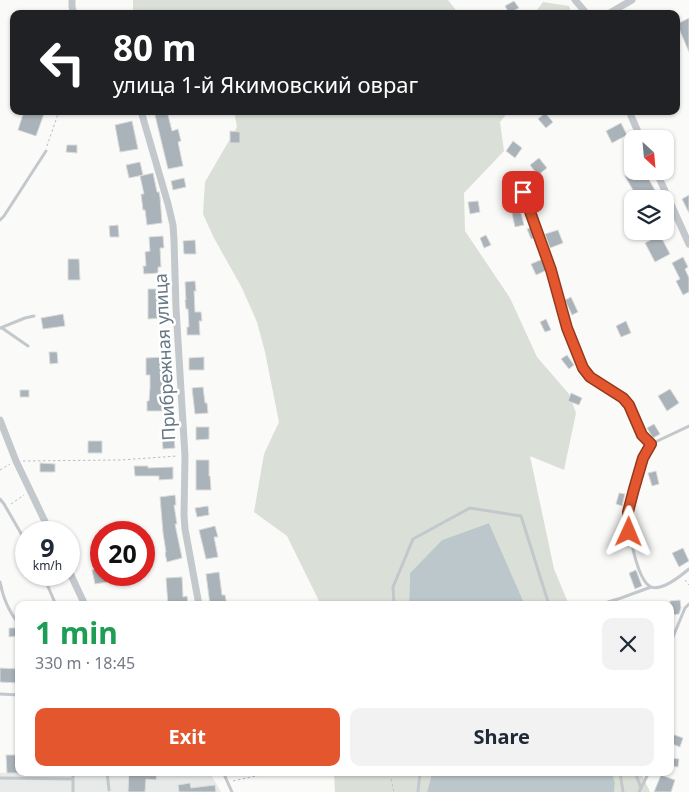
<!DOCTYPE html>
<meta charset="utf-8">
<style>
body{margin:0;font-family:"Noto Sans",sans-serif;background:#f2f2f3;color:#1f2937;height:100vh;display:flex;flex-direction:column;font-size:19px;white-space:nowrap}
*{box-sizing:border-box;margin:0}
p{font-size:16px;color:#747a83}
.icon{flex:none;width:28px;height:28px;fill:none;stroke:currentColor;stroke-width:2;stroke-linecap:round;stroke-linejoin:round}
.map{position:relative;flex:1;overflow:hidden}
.panel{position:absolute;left:15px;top:601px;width:659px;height:175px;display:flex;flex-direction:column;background:#fff;border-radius:10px;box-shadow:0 1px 4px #0004}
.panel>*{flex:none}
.hud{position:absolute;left:10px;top:10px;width:670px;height:105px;border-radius:10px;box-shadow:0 1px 4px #0004;background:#202124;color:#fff;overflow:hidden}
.needle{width:32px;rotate:154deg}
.controls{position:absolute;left:624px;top:130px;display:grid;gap:10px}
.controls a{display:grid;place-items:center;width:50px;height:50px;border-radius:10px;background:#fff;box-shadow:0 1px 4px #0004;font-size:25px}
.speed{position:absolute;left:15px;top:521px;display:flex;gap:10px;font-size:25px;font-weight:700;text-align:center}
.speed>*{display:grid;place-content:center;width:65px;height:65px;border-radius:50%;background:#fff;box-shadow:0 1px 4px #0004;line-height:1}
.speed small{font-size:12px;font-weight:400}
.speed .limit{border:8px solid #d22;background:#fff;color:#111}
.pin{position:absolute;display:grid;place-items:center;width:42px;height:42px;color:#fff;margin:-21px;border-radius:10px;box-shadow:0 2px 8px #0006}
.me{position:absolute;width:55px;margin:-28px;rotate:1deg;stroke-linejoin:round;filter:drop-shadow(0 0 4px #0008)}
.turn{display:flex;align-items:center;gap:18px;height:105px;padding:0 20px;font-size:22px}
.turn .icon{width:65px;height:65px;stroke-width:2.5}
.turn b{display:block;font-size:35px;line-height:42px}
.round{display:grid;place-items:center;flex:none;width:52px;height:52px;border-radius:10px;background:#f2f2f3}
.overview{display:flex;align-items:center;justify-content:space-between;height:85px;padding:0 20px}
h1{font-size:30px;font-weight:700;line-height:38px;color:#1e9e55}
.cta{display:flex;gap:10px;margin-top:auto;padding:10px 20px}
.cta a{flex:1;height:58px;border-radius:10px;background:#e4572e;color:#fff;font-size:20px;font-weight:700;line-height:58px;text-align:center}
.cta a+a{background:#f2f2f3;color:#1f2937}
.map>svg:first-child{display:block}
</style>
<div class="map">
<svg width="689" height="792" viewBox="0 0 689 792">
<rect width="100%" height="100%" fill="#fafaf8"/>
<path fill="#e8e9e9" d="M6,755H19V772L210,773L221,792H0V773H7Z"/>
<path fill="#dadfd7" d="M133,0H448L459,14H133Z
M543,2L569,6L572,14H534Z
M234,111H509L500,122L504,151L464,193L465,231L510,298L537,357L569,394L576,413L564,470L530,456L554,569L569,605H525L489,523L442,540L410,573L409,605H321L287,536L254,512L264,454L279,422L265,352L257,322L242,288L214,238L203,214L205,182L237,127Z
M334,773H432L427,792H335Z
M612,773H641L650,792H614L615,783Z"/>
<path fill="#bbc7cb" d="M489,523L525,605H409L410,573L442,540Z
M432,773H612L615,783L614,792H427Z"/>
<path fill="#aab3b9" stroke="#dcdcda" d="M514,1L519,8L509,13L505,6Z
M689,18V52L677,24Z
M24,111H45L36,136L18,130Z
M154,111H167L172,131L178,129L181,141L178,142L183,166L168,169Z
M545,113L553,122L546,128L538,119Z
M132,121L138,149L120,152L115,125Z
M621,123L627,135L612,143L606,131Z
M230,131L240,132V143H230Z
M513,141L522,148L515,158L506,151Z
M67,145H77V153L66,152Z
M632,155V172L644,171L660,199H638L625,176L631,173L624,159Z
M539,158L547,168L538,175L530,165Z
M140,162L143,175L129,178L126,165Z
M153,173L157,192H159L160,197L162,223L147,225L145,210H143L141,194H144L140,176Z
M184,178L186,187L173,190L171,181Z
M519,193L521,205L519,206L524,225L515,227L508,195Z
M689,195V213L682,199Z
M478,201L480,212L470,214L468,202Z
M118,225L119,237H110L109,226Z
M532,227L536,237L531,239L527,229Z
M558,230L563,243L550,248L545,234Z
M486,235L491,245L484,248L480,238Z
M660,235L670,254L655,262L645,243Z
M163,236L164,248H160L161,267H158V273L144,274L143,266H146L145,252L150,251L149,237Z
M195,240L196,254H184L183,241Z
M683,257L688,267L685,269L689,278V292L683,295L676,281L680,279L672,263Z
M68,259H79L80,280H68Z
M543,259L547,270L536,275L531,264Z
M195,281L196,291H194L195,312H201L202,321H199L200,335H187V327H189L188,309H186L185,300H186L185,282Z
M148,289H168V299H164V318L148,319Z
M571,297L578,312L572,315L565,300Z
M63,314L65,326L43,329L41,318Z
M546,319L551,330L545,332L540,322Z
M626,321L631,333L621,337L616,326Z
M49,352H57L58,363L50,364Z
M567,355L574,365L569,369L561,359Z
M165,357V374H164V388H166V401H168V411H147V401H149L150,388V375H146V358Z
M204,357V370H189V358Z
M203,387L205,403H207L208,413L195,414L192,388Z
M670,389L679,403L667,411L658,396Z
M20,390H29V397H20Z
M571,393L582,398L579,405L568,401Z
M654,424L660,434L653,438L647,428Z
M196,427H209V439L196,440Z
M174,437L175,448L163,449L162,438Z
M88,441H102V453H88Z
M196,460H209V476H210L211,490H196Z
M40,463L55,464V472H40Z
M134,466H148V468L173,467V479L159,480V476H135Z
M656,471L659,484L652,486L648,473Z
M619,493L625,494L622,506L616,504Z
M175,495L176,505H174L177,524H175L182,558L167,562L165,553L166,552L163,533L160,497Z
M208,506L209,515L197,517L195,508Z
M215,526L218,537H214L218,557L206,559L199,530Z
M683,548L689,561L679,567L672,553Z
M101,568V575H105L107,582L95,584L92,570Z
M636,570L642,586L635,589L629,573Z
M219,572L222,595H225L227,605H210L206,574Z
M182,577L183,597L187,596L188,605H168L166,578Z
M680,600L681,608L679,614L670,615V601Z
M9,628H16V636L9,637Z
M0,668L19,669V683L0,682Z
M672,734L683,738L680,747L670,743V738Z
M6,755H19V773H7Z
M670,758L679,759L678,767L670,766Z
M129,772H157L156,780L146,779L145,792H128Z
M661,775L675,780L671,792H654Z
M190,783L191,788L215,785L216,792H179L178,785Z"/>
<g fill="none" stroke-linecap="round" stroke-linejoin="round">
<path stroke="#bbbfc2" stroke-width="1" stroke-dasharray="2.5 2.5" stroke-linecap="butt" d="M47,146L59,111
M23,461L121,460L177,456
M0,470L10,464
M11,504L24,495
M685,580L689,585
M391,779L394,792
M233,781L274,772"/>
<path stroke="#c3c8cc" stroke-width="3" d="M523,192L551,270L567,328L583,368L590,377L623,398L629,405L642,435L651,444L689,426
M0,220L4,216L46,151
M0,328L25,318L34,316
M2,328L28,346
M651,444C639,464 632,488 629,510C626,525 637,581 651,587C662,591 682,575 689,569
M0,499L4,504L26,542
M43,575L56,605
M0,582C3,598 8,611 19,624
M394,605L393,587L413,539L470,508L521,516L549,605
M604,605L608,602L621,598L651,587
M670,644L685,608L689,604
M0,694L19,695
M73,772V792
M107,772L109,790
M223,772L232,792
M620,772L623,792
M635,772L641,788
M0,778L73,779
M418,792L420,772
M639,792L649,772"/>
<path stroke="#c3c8cc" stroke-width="7" d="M72,0V7L74,14
M575,0L587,14
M608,14L632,0
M141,111L168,204L173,225L174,240L176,308L185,456L184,515L185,529L199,605
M629,111L641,139
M656,171L689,244
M0,420L16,461L50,532
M69,571L85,605"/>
</g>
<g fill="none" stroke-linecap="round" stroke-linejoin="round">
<defs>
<path id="route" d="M523,192L551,270L567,328L583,368L590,377L623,398L629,405L642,435L651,444L643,458L634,489L628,512L629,532"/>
</defs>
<use href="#route" stroke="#94391e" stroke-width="12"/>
<use href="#route" stroke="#e4572e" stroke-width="9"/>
</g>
<g text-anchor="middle" stroke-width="5" stroke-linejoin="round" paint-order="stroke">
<g font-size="18" fill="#657683" stroke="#fff">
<text transform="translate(165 357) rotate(-93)" y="6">Прибрежная улица</text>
</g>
</g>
</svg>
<div class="controls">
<a><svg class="needle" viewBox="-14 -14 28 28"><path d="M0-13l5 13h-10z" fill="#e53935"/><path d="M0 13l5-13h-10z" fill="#747a83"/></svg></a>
<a><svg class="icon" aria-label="layers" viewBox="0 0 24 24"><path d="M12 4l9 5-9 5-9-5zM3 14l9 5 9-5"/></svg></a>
</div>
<div class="speed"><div>9<small>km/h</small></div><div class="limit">20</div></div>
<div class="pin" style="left:523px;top:192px;background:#d93025"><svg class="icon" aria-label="arrive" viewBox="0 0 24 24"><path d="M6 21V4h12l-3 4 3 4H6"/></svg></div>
<svg class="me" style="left:629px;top:532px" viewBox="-20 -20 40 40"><path d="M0-17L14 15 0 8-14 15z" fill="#e4572e" stroke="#fff" stroke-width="4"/></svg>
<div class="hud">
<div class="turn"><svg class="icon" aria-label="left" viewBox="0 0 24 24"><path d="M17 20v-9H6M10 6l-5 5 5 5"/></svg><div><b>80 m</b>улица 1-й Якимовский овраг</div></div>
</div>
<section class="panel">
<div class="overview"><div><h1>1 min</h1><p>330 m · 18:45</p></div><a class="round"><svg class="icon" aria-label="close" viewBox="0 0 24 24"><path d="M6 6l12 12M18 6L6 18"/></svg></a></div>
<div class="cta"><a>Exit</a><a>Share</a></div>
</section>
</div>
